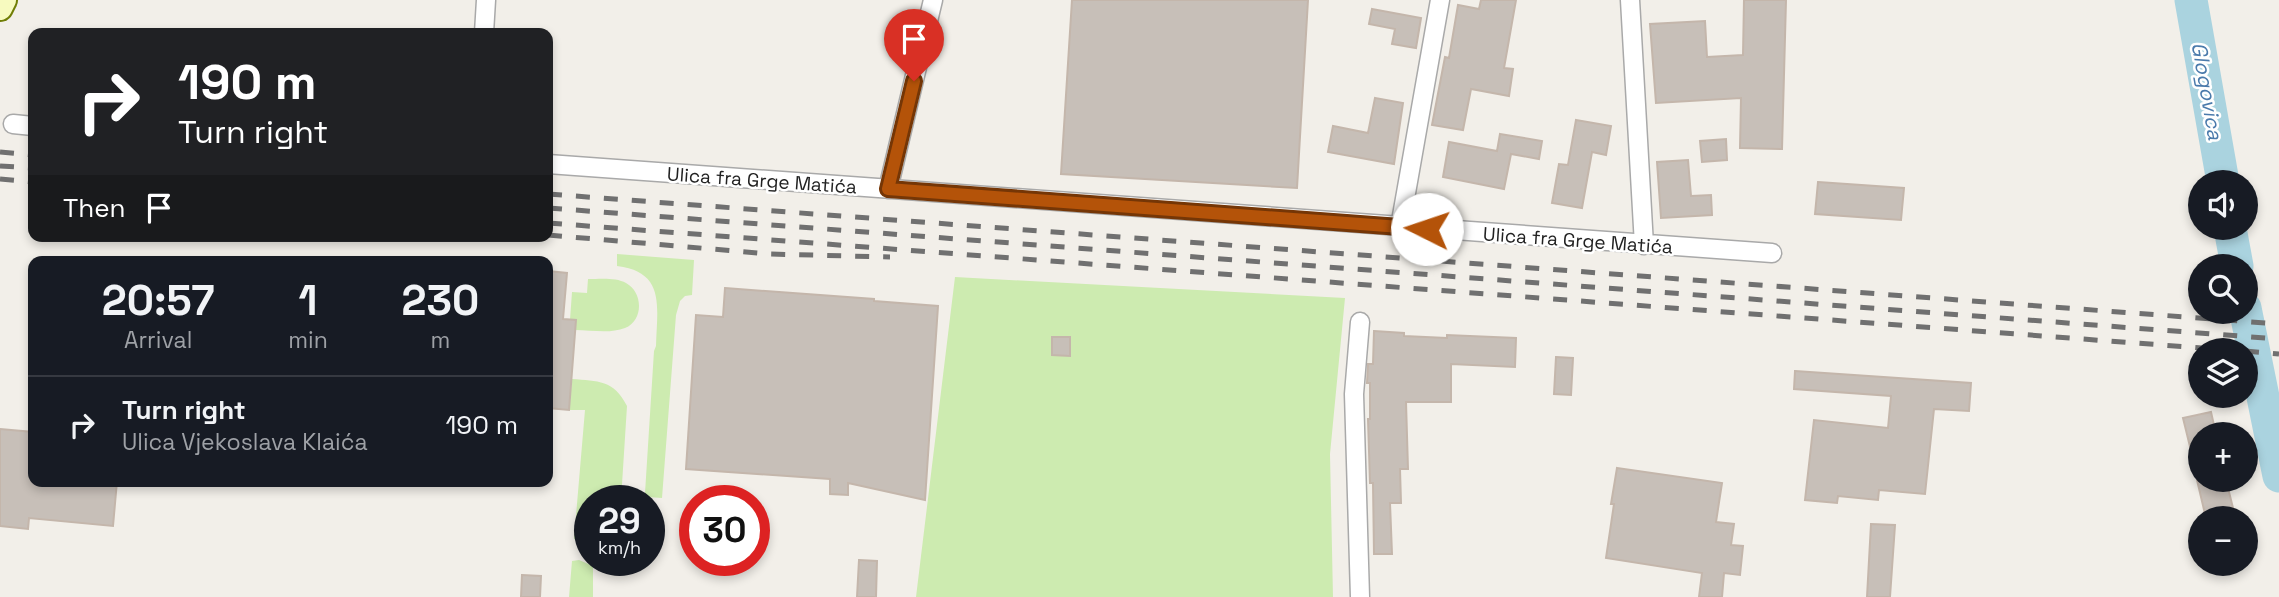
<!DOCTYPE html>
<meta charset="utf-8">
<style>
body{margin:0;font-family:"Space Grotesk",sans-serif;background:#20242c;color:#f1f3f6;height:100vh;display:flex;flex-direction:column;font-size:26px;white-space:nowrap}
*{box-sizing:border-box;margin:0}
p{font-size:23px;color:#9ea1a6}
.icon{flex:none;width:38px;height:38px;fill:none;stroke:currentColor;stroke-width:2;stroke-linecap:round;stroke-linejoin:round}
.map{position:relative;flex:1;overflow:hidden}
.details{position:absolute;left:28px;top:256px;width:525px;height:231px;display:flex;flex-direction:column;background:#171b24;border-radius:14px;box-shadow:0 4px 10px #0003}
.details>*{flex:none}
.hud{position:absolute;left:28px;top:28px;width:525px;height:214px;border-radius:14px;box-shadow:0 4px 10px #0003;background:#202124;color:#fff;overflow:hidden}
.buttons{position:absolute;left:2188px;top:170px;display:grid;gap:14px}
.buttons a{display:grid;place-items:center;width:70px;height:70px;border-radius:50%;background:#171b24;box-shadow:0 4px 10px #0003;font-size:35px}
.speed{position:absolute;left:574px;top:485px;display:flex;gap:14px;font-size:35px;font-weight:700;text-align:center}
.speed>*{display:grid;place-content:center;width:91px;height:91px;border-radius:50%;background:#171b24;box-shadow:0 4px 10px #0003;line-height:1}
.speed small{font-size:18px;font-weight:400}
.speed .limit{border:10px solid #d22;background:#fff;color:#111}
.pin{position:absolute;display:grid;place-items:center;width:60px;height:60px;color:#fff;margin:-72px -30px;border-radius:50% 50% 50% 0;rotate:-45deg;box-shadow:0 0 7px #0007}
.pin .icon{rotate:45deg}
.me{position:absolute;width:77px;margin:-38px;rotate:274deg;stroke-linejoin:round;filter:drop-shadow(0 0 5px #0008)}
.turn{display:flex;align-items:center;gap:24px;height:147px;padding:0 35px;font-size:32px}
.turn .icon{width:91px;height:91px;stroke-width:2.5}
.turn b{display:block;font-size:49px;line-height:60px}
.then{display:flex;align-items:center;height:66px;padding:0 35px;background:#0003;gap:14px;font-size:26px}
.eta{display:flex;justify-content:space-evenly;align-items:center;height:119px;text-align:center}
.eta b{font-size:42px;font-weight:600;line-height:49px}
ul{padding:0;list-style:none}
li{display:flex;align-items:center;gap:21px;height:98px;padding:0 35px;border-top:2px solid #363941}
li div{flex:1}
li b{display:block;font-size:26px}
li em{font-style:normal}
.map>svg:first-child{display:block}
</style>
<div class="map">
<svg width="2279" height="597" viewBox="0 0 2279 597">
<rect width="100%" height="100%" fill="#f2efe9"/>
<path fill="#cdebb0" d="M617,254L694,260L692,295L685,296L680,301L676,315L662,498L648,497V500H641L645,493L654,351L656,346C657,307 666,272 617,266Z
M955,277L1345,298L1330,454L1333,597H916Z
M588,279C599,279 616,277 626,283C643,292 644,320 625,328C610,334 591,330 575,330L576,321L570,320L572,292L587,293Z
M572,379C598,381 614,380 627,406L621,500H590V540L574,539L585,410H569Z
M579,560L593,566V597H569L572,561Z"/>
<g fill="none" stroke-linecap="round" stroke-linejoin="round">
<path stroke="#aad3df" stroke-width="33" d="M2191,0L2223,182
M2230,228L2237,266
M2245,308L2279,476"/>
</g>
<path fill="#c7bfb8" stroke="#c4b6ab" stroke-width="2" d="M1072,0H1308L1297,188L1061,174Z
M1481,0H1516L1504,68L1513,69L1509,96L1471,89L1463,130L1432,125L1445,57L1449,58L1458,5L1479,9Z
M1744,0H1786L1782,149L1740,148L1741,98L1656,103L1650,24L1705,21L1707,57L1743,55Z
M1372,9L1421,18L1416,48L1392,44L1395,29L1369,24Z
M1375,98L1403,103L1394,164L1328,152L1333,126L1368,133Z
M1576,120L1611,126L1606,155L1592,152L1582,208L1552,203L1559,164L1568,165Z
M1500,134L1542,141L1539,159L1511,154L1504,189L1443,177L1449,142L1497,151Z
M1726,139L1727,160L1702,162L1700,141Z
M1688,160L1691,196L1711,195L1712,215L1661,218L1657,162Z
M1818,182L1904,188L1901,220L1815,214Z
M548,271L567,273L563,319L576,320L569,410L548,408Z
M725,288L874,299V301L938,306L925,500L848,483V495L830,494V479L686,469L696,315L723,317Z
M1374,331L1404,333V336L1447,338V335L1516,338L1515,367L1451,364V402H1406L1408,469H1400L1401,503H1390L1392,554H1374L1373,483H1370L1368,419H1370V383H1367L1368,364H1373Z
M1052,337H1070V356L1052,355Z
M1556,357L1573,358L1571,395L1554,394Z
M1795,371L1971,383L1969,411L1934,409L1925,494L1879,490L1878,500L1838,496L1837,503L1805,500L1814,420L1888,428L1891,396L1794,389Z
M2211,412L2216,434H2200V463H2194L2183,418Z
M0,429L33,432V481H117L113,526L29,518L28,529L0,526Z
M1617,468L1722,483L1716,522L1734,524L1731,545L1743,546L1740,575L1724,573L1722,597H1699L1702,573L1606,558L1614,504H1611Z
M2197,480H2226L2233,508L2205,514Z
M1871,524L1895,525L1890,597H1867Z
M859,560L877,561L876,597H857Z
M522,575L541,576L540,597H521Z"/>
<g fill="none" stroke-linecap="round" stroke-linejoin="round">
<defs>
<path id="street" d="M1630,0L1644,245
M484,33L486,0
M13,124L33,126
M548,164L1772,253
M888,189L933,0
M1400,227L1440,0
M1360,597L1354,394L1360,322"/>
<path id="secondary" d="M0,8L4,0"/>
</defs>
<use href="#street" stroke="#a9a9a9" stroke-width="21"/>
<use href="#secondary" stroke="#707d05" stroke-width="28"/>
<use href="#street" stroke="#fff" stroke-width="18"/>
<use href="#secondary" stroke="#f7fabf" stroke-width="24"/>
<path stroke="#707070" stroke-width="5" stroke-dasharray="14 14" stroke-linecap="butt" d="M0,152L33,155
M0,166L33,168
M0,179L33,182
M548,194L2279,324
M548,208L2279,339
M548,223L2228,350
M548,235L770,254L890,257
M2245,351L2279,354"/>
</g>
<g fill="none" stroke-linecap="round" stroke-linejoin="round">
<defs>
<path id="route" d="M914,81L888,189L1427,229"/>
</defs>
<use href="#route" stroke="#753606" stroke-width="18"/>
<use href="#route" stroke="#b45309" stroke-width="12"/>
</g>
<g text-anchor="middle" stroke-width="5" stroke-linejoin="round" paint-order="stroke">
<g font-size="19" fill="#222" stroke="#fff">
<text transform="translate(762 180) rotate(4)" y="7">Ulica fra Grge Matića</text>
<text transform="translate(1578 240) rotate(4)" y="7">Ulica fra Grge Matića</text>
</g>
<g font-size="21" font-style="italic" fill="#4a7aab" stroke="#fff">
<text transform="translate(2207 91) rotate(80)" y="7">Glogovica</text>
</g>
</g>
</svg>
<div class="buttons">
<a><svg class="icon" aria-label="sound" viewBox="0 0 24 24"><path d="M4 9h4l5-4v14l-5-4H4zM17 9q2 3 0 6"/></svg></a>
<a><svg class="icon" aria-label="search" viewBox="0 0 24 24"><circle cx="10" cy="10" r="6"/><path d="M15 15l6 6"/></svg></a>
<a><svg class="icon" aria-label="layers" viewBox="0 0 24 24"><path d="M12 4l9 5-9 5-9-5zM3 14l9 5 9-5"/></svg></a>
<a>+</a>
<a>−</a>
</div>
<div class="speed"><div>29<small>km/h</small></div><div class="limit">30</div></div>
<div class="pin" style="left:914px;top:81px;background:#d93025"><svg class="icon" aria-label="arrive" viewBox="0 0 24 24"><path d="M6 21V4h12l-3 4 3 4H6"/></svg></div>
<svg class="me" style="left:1427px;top:229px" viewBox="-20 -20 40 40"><circle r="19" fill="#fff"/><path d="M0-13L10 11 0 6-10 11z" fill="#b45309"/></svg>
<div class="hud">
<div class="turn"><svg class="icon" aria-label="right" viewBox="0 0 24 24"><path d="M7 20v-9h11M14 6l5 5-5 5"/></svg><div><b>190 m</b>Turn right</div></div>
<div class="then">Then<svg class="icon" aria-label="arrive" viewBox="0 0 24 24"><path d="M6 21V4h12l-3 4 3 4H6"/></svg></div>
</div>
<section class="details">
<div class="eta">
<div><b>20:57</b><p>Arrival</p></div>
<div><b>1</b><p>min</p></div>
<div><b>230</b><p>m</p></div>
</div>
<ul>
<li><svg class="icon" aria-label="right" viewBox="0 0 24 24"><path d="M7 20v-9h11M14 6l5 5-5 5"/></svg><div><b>Turn right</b><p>Ulica Vjekoslava Klaića</p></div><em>190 m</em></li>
</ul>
</section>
</div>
